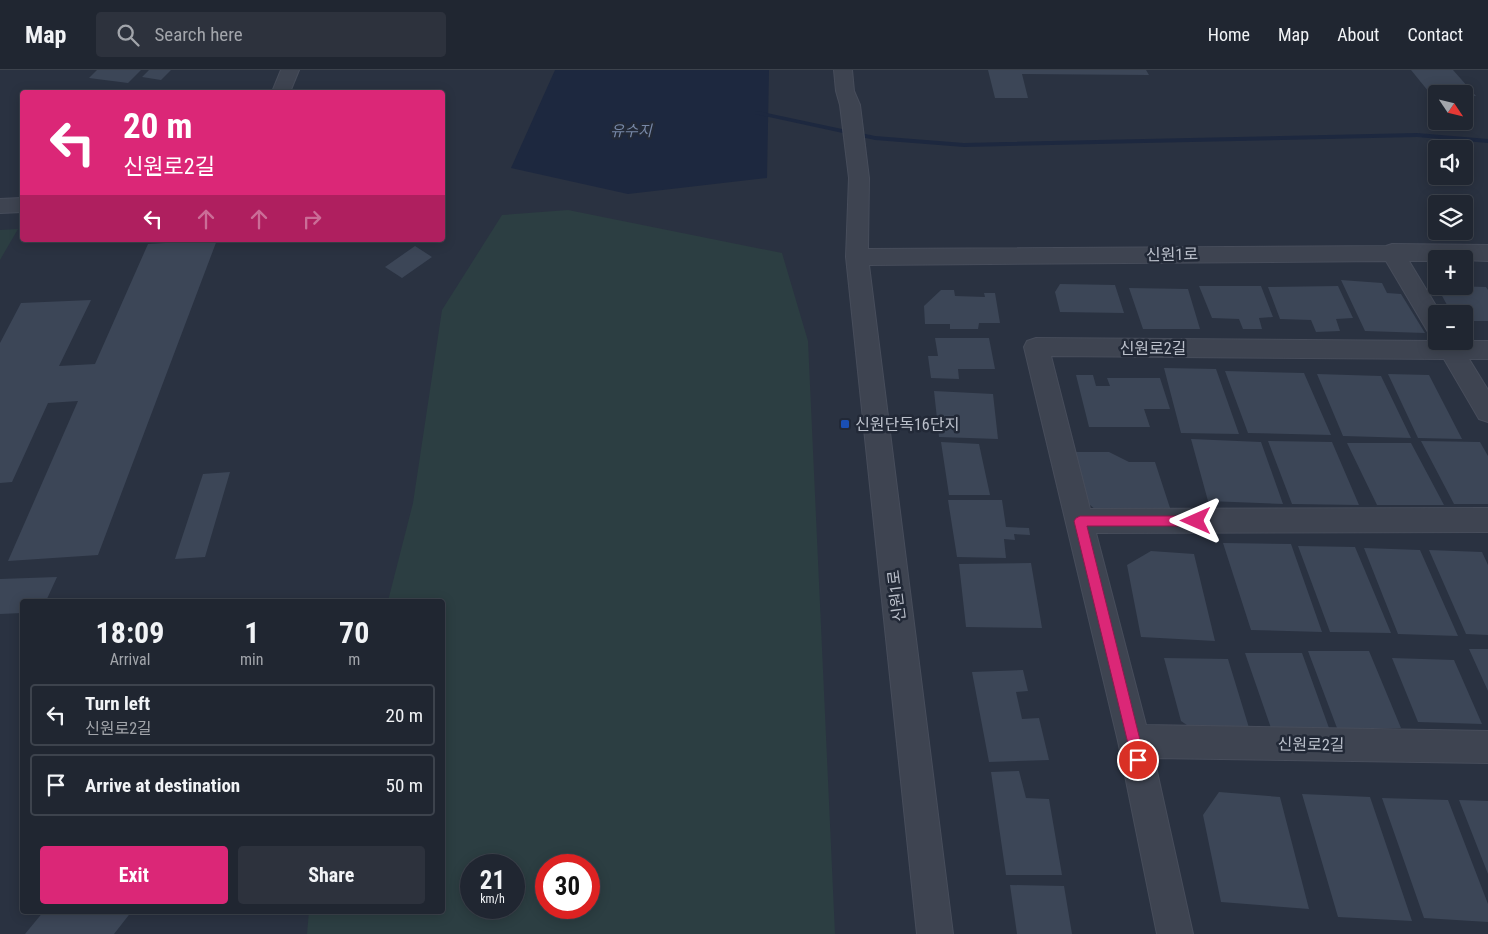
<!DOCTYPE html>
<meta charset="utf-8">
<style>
body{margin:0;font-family:"Roboto Condensed","Noto Sans KR",sans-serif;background:#2d323d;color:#f1f3f6;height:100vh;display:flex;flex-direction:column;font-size:19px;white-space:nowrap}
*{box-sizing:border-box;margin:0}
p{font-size:16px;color:#a2a5ab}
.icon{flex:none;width:28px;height:28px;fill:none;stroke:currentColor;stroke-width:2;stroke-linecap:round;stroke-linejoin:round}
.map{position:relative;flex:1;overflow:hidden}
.sheet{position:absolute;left:20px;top:529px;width:425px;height:315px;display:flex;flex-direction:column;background:#202631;border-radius:5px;box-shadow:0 2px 12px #0003,0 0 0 1px #3d434d}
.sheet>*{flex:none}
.hud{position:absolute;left:20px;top:20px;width:425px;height:152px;border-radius:5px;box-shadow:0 2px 12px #0003,0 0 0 1px #3d434d;background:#db2777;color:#fff;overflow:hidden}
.needle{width:32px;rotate:125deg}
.fabs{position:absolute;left:1428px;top:15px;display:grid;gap:10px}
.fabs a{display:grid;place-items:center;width:45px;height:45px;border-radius:5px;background:#202631;box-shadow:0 2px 12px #0003,0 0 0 1px #3d434d;font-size:25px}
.speed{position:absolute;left:460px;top:784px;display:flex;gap:10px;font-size:25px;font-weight:700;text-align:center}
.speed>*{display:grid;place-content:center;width:65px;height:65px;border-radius:50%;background:#202631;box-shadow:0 2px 12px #0003,0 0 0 1px #3d434d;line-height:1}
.speed small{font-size:12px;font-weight:400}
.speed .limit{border:8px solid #d22;background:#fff;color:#111}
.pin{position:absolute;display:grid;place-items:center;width:42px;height:42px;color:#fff;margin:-21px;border:2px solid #fff;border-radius:50%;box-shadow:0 1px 5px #0007}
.me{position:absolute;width:55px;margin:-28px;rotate:270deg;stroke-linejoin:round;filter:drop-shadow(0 0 4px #0008)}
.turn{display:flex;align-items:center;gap:18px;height:105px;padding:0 20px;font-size:22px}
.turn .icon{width:65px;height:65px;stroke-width:2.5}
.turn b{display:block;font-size:35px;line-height:42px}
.lanes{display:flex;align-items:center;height:48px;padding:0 20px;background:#0003;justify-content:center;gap:25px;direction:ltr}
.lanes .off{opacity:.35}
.eta{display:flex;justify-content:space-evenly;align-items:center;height:85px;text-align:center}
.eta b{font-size:30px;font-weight:700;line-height:35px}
.action{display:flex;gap:10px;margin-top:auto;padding:10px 20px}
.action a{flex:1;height:58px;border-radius:5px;background:#db2777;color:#fff;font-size:20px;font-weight:700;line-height:58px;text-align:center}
.action a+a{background:#2d323d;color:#f1f3f6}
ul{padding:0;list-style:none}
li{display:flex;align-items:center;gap:15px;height:62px;margin:0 10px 8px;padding:0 10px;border:2px solid #3d434d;border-radius:5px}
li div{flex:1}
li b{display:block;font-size:19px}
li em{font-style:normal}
header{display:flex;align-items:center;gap:30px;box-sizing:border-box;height:70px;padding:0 25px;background:#202631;border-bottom:1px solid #3d434d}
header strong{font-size:24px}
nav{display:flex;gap:28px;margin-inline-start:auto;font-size:18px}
.search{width:350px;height:45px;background:#2d323d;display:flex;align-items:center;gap:12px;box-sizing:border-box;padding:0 18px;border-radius:5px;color:#a2a5ab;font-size:19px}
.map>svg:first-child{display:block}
</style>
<header>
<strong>Map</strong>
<div class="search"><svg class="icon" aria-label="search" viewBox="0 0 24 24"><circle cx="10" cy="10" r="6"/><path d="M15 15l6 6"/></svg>Search here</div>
<nav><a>Home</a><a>Map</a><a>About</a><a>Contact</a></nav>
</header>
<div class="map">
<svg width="1488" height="864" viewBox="0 0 1488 864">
<rect width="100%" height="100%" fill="#2a3241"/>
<path fill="#2c3e42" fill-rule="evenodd" d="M568,140L782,183L808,271L835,864H307L309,841H442V531H388L413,433L442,240L502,145ZM471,795H514V838H471ZM546,795H589V838H546Z
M18,159L0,190V160Z"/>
<path fill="#1d283f" d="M555,0H769L767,108L628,124L511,98Z"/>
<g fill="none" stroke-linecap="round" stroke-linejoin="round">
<path fill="#1d283f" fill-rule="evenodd" d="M757,41L875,66L964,73L1417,63L1488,69V73L1417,67L964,77L875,70L755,44V42Z"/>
</g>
<path fill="#3c4657" d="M97,0H141L128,13L89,8Z
M149,0H171L161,10L142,7Z
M988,0H1146L1149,5L1022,4L1028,28H995Z
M1411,0H1453L1476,26L1436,24V27H1433Z
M217,170L98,485L8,491L78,331L48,333L12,412L0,413V273L21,233L91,230L59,296L95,294L148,174Z
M415,176L432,187L402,208L385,197Z
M1341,210L1382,213L1387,223L1401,224L1425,263L1365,261Z
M1060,214L1115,215L1124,243L1060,242L1055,222Z
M1199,216H1261L1273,247L1259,248L1262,259H1243L1239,249L1212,248Z
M1338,216L1353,248L1336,249L1340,261L1316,262L1311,250L1280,249L1268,217Z
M1449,216L1486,217L1488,220V251H1464V244H1452L1441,224Z
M1129,218L1188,219L1200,259H1143Z
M941,220H954L955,226L985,227L984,223H995L1000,253H979L978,259H950V254H925L924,236Z
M935,268H989L995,299H958L959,309L931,308L928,286H938Z
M1164,298L1216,299L1239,364L1181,363Z
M1225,301L1304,303L1331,365L1248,363Z
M1317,304L1381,306L1411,368L1343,366Z
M1388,304L1429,305L1462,369L1418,368Z
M1076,305H1093L1096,316H1110L1107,308H1160L1170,339H1144L1150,357H1089Z
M934,321L993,324L998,369L939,367Z
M1191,369L1261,372L1283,434L1208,431Z
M1268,371L1332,372L1359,435L1292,434Z
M1421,371L1480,372L1488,386V434H1454Z
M941,372L979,374L990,425H949Z
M1347,373H1411L1444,435H1377Z
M1071,382H1109L1129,392H1155L1171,441H1097L1083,429Z
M230,402L205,487L175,489L203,404Z
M948,430H1002L1006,457L1029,458L1030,465L1014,464L1015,470L1004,469L1006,488L957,487Z
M1223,473L1291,474L1322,562L1251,560Z
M1298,476L1355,477L1391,563L1330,562Z
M1364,478L1420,480L1458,566L1398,564Z
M1429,480L1482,482L1488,495V565L1466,564Z
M1151,481L1194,484L1215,571L1141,567L1127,495Z
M1031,493L1042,558L966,557L959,494Z
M57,507L46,531H22V543L0,544V509Z
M1469,579H1488V621Z
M1308,581H1369L1401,658H1337Z
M1245,583H1302L1329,658H1271Z
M1164,588L1228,589L1250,661L1194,660L1181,651Z
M1392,588L1454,590L1482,654L1418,652Z
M1023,600L1028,621L1016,622L1022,649L1039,648L1049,690L989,692L972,602Z
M1019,701L1026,728L1049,729L1062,805H1006L991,702Z
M1219,722L1280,727L1309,839L1221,832L1203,745Z
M1302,724L1370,727L1412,851L1338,847Z
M1382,728L1448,730L1488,834V852L1424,848Z
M1459,730L1488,731V804Z
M1010,815L1064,816L1072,864H1017Z
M44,841H132L114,864H25Z"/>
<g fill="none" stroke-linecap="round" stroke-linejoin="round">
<defs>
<path id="minor" d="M281,0H299L290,22H272Z
M834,0H852L854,21L860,35L869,108L868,179L1386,176L1392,174L1488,175V191L1436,189V191H1409L1441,244H1436V265L1428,262L1386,191L869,195L953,864H917L846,187L849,108L840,35L836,21Z
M22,128V142L0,143V129Z
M1436,267V271H1488V289H1469L1488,320V352L1479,349L1444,289L1051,286L1090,439L1488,438V462L1096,463L1146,655L1488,661V693L1154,688L1193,864H1157L1118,671L1024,277L1027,271L1036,268L1434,271Z"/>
</defs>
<use href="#minor" stroke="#474d5b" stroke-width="2"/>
<use href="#minor" fill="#3e4451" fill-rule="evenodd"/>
</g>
<path fill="#db2777" stroke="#8e194d" d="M1080,446H1196L1200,447L1202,451L1200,454L1196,456H1087L1145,690L1143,695L1138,697L1134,695L1132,690L1074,451L1076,448Z"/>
<rect fill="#1a4fb4" stroke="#222937" stroke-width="2" x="840" y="349" width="10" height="10" rx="2.5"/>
<g text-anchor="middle" stroke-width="5" stroke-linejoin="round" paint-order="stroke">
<g font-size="15" font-style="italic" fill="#7788a7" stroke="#222937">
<text x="631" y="66">유수지</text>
</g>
<g font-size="16" fill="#bbc0cb" stroke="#222937">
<text transform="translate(1172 184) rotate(-1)" y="6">신원1로</text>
<text x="1153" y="284">신원로2길</text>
<text transform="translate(896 526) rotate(-97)" y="6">신원1로</text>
<text transform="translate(1311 674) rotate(1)" y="6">신원로2길</text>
</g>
<g font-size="16" fill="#bbc0cb" stroke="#222937" text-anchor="start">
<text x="855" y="360">신원단독16단지</text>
</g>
</g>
</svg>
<div class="fabs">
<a><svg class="needle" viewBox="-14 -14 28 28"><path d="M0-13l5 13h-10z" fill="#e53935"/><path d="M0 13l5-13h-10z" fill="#a2a5ab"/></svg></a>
<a><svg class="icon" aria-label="sound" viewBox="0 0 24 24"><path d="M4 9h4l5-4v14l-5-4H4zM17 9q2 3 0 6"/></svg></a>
<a><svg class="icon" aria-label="layers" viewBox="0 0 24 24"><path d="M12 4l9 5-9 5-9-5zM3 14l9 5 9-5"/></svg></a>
<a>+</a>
<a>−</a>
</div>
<div class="speed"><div>21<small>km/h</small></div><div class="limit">30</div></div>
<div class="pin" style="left:1138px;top:690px;background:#d93025"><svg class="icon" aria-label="arrive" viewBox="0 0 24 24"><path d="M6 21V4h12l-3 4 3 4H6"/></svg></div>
<svg class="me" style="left:1196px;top:451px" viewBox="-20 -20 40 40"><path d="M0-17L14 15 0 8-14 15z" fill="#db2777" stroke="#fff" stroke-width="4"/></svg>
<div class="hud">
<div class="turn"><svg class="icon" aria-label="left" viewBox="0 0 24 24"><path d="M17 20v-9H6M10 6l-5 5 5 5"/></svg><div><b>20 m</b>신원로2길</div></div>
<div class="lanes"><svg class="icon" aria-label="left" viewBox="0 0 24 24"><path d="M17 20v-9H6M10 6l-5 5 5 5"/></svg><svg class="icon off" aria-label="ahead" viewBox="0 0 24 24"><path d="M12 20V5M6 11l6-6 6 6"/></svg><svg class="icon off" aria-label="ahead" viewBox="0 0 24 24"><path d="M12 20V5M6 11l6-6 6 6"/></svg><svg class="icon off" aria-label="right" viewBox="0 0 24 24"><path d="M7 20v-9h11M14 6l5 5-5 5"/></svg></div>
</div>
<section class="sheet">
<div class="eta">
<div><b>18:09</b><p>Arrival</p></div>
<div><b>1</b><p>min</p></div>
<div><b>70</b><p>m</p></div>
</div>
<ul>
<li><svg class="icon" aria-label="left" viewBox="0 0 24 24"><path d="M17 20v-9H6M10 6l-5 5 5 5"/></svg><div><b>Turn left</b><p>신원로2길</p></div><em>20 m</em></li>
<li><svg class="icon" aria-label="arrive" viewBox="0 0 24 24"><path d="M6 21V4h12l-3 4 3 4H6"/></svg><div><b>Arrive at destination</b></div><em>50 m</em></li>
</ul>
<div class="action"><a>Exit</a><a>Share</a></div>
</section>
</div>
